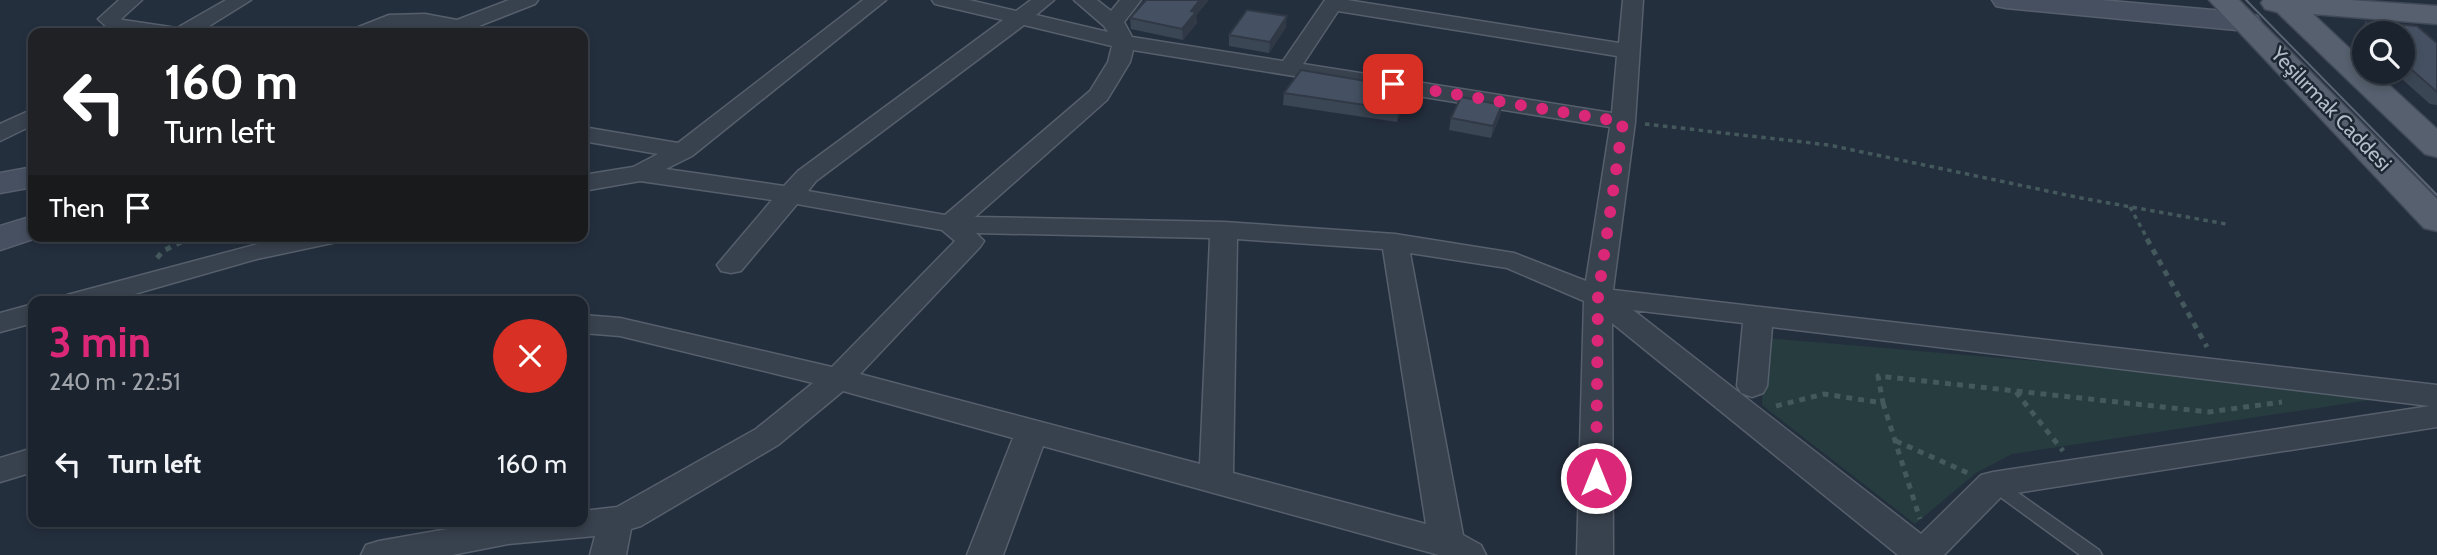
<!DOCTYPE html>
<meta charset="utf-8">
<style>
body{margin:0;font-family:Cabin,sans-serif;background:#282f3a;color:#f1f3f6;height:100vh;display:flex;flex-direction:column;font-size:26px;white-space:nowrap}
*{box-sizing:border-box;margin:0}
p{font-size:23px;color:#a0a4aa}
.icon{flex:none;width:38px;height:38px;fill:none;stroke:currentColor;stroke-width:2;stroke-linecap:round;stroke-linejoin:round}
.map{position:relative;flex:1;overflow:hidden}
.sheet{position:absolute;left:28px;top:296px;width:560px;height:231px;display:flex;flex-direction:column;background:#1b232e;border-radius:14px;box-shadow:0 4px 10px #0003,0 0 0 2px #39404a}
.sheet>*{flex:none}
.banner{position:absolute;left:28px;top:28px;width:560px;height:214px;border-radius:14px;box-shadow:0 4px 10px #0003,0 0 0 2px #39404a;background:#202124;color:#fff;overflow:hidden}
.tools{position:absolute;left:2352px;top:21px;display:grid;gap:14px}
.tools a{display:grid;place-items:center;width:63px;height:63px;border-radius:50%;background:#1b232e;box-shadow:0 4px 10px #0003,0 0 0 2px #39404a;font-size:35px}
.pin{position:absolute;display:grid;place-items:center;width:60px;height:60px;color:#fff;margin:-30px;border-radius:14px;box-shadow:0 4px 10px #0006}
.me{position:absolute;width:77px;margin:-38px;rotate:0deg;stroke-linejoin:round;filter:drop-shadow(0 0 5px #0008)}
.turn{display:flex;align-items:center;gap:24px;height:147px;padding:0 21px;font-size:32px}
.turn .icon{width:91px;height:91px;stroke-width:2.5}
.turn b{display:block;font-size:49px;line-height:60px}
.then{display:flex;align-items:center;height:66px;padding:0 21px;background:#0003;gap:14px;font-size:26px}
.round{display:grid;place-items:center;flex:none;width:74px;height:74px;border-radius:37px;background:#282f3a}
.headline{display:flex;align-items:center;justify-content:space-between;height:119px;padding:0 21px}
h1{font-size:42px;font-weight:800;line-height:52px;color:#db2777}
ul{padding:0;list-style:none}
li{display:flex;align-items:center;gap:21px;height:98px;padding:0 21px}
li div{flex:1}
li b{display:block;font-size:26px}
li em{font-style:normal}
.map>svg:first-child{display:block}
</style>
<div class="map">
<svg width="2437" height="555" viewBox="0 0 2437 555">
<rect width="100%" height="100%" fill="#242f3e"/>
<path fill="#263c3f" d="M1765,338L2215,376L2344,384L2370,400L2012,454L1976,473L1915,524L1762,405Z"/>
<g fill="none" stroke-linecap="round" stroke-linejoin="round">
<defs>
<path id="lane" d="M1994,478L2000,480L2099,550L2102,555H2080L1988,488L1986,484L1988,480Z"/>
<path id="street" d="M119,0H142L121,19L123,20L177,28L226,0H251L198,33L117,32L110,30L98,19Z
M509,0H538L535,4L461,33H432L436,28C407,23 382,34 353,33L356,28L389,15L425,14L457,20Z
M863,0H886L692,156L666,169L784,186L798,171L1003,20L935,4L932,0H969L1016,11L1031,0H1054L1036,15L1108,32L1104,26L1074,0H1097L1111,11L1120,0H1141L1124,22L1132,37L1283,61L1325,0H1347L1619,43L1623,0H1643L1635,122L1613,290L2437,385V427L2003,495L1944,555H1898L1612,323L1613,555H1577L1584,301L1507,268L1410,253L1463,535L1481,545L1486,555H1439L1043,446L1003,555H967L1013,438L843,391L778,445L641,526L631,529L626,555H590L595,536L508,544L452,555H361L366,545L379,541L487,522H583V511L617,507L756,429L813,383L620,336L583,333V315L620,318L832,367L955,241L942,230L797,204L741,271L731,273L721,271L717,265L772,200L640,181L583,191V175L633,167L658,154L583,141V127L678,143ZM1338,11L1617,56L1612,113L1303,64ZM1024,25L1112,46L1108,62L1090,91L945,215L808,191L816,181ZM1133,50L1610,127L1586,281L1514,253L1395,234L1224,222L975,217L1107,100L1130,62ZM976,233L1210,238L1200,464L860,374L980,247L984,241ZM1237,239L1383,249L1426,524L1233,473ZM1633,310L1743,323L1737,386L1741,393L1752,397L1763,393L1767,386L1772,327L2430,406L1993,472L1981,475L1921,534Z
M33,109V125L0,141V124Z
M288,236H340L337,242L257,259L110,301H63L67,295Z
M33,304V323L0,332V313Z
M33,448V472L0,482V458Z"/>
<path id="secondary" d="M1992,0H2100L2247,13L2257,16L2261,22L2257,28L2247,31L2006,8L1996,6Z
M33,167V187L0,193V173Z
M33,216V236H42L0,250V226Z"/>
<path id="primary" d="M2209,0H2239L2437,199V231L2424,228Z
M2263,0H2350L2437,6V24L2313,14L2364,62V72H2375L2437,129V157L2425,154L2277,12L2265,9L2261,3Z"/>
</defs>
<use href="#lane" stroke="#565f6c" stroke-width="3"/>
<use href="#street" stroke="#565f6c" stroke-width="3"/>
<use href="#secondary" stroke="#565f6c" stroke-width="3"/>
<use href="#primary" stroke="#414a57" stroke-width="3"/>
<path stroke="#44595c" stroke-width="3.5" stroke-dasharray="4.5 4.5" stroke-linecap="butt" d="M1645,124L1829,145L2081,198L2226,224
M2130,207L2148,240
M184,240L192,236"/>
<path stroke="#44595c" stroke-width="5" stroke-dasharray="6 6" stroke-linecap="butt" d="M2147,239L2207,347
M157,258L163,251L187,239
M2016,392L2063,451
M1883,403L1920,519
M1776,406L1824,394L1883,403L1878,376L2209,412L2282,402
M1896,441L1968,473"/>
<use href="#lane" fill="#38414e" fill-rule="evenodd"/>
<use href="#street" fill="#38414e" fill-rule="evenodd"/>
<use href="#secondary" fill="#465061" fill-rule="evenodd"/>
<use href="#primary" fill="#56606e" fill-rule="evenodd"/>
<path stroke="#5a6575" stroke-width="2" d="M2246,0L2437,195"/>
</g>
<path fill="#3b4654" d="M1196,16L1197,23L1183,40L1131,29L1130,18Z
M2366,22L2417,26L2437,43V105L2430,104L2394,72H2403V33H2364V38L2359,33Z
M1286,27L1269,53L1229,46V35Z
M1407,88L1406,100L1397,122L1283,105L1284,93Z
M1502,105L1500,116L1491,138L1449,130L1451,118Z"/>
<path fill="#303945" d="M1200,0H1209L1196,16L1197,23L1183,40L1182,29L1191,11Z
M1287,16L1286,27L1269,53L1270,42Z
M1407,88L1406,100L1397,122L1398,110Z
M1502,105L1500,116L1491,138L1493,126Z"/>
<path fill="#455162" stroke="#303945" stroke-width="2" d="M1146,0H1200L1191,11L1196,12L1182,29L1130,18Z
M1247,10L1287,16L1270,42L1229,35Z
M2366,22L2417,26L2437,43V92L2403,62V59H2404L2403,58V33H2377Z
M1301,70L1407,88L1398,110L1284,93Z
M1461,97L1502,105L1493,126L1451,118Z"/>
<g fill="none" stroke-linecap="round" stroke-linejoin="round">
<path stroke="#db2777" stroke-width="12" stroke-dasharray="0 21.6" d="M1393,84L1623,122L1598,297L1596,478"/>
</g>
<g text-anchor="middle" stroke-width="5" stroke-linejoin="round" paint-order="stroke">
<g font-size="21" fill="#b4bcc9" stroke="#1d2633">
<text transform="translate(2331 109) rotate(46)" y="7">Yeşilırmak Caddesi</text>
</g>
</g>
</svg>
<div class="tools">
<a><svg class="icon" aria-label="search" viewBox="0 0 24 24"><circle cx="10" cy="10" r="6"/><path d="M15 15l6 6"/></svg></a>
</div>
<div class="pin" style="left:1393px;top:84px;background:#d93025"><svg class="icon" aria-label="arrive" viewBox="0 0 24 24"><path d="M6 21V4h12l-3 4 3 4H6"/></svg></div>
<svg class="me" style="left:1596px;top:478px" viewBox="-20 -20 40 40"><circle r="17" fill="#db2777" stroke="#fff" stroke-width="3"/><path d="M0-11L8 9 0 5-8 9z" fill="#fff"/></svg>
<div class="banner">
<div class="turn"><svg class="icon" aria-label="left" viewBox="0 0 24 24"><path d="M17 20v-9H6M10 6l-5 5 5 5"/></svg><div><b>160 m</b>Turn left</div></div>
<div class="then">Then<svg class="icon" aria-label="arrive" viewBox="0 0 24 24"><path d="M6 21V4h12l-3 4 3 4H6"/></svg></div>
</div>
<section class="sheet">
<div class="headline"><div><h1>3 min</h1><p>240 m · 22:51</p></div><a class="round" style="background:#d93025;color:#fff"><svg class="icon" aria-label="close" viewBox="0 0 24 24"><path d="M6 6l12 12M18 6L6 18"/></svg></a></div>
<ul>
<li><svg class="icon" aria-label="left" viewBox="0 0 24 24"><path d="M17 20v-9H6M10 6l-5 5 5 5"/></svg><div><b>Turn left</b></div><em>160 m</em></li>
</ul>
</section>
</div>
